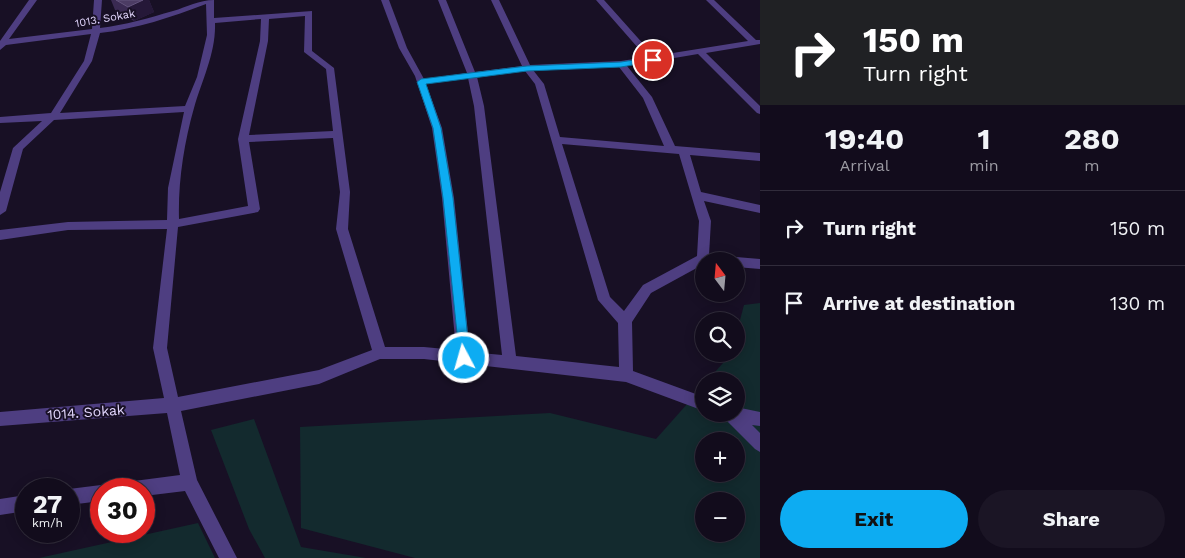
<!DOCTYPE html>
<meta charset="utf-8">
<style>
body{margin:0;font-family:"Work Sans",sans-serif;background:#1b1525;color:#f1f3f6;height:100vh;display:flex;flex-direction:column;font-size:19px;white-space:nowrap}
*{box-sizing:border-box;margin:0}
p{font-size:16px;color:#9c9ba3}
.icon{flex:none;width:28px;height:28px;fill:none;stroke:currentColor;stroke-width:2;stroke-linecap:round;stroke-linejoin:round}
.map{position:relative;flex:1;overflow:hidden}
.details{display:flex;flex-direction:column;background:#120c1c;width:425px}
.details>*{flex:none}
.top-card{background:#202124;color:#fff;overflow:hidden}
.needle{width:32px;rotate:344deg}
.buttons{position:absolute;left:695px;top:252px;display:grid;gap:10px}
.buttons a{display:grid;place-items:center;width:50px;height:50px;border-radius:50%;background:#120c1c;box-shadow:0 2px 12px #0003,0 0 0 1px #312c3b;font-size:25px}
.speed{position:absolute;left:15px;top:478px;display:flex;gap:10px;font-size:25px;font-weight:700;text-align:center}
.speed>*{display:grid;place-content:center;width:65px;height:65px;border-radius:50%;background:#120c1c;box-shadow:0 2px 12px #0003,0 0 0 1px #312c3b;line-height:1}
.speed small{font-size:12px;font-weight:400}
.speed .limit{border:8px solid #d22;background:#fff;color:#111}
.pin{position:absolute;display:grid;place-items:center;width:42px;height:42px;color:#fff;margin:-21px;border:2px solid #fff;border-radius:50%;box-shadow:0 1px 5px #0007}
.me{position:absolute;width:55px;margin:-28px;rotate:354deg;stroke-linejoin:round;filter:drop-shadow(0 0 4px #0008)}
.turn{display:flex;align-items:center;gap:18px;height:105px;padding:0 20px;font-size:22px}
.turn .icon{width:65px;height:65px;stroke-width:2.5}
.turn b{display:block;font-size:35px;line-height:42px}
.eta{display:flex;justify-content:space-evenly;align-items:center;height:85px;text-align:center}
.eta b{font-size:30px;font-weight:700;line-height:35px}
.primary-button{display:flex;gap:10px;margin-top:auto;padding:10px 20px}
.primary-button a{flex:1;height:58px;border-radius:30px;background:#0dacf2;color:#111;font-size:20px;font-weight:700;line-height:58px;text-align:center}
.primary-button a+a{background:#1b1525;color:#f1f3f6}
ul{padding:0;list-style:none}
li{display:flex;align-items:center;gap:15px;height:75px;padding:0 20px;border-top:1px solid #312c3b}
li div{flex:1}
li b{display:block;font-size:19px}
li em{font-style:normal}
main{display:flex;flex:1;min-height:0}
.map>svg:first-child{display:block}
</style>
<main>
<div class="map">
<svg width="760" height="558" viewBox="0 0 760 558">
<rect width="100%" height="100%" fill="#181025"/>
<path fill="#132a2e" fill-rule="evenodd" d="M760,303V558H415L301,528L300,427L550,413L656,439L704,385V414H736V381H707L731,354H736V335L744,305ZM704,441H736V474H704ZM704,501H736V534H704Z
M254,419L301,547L366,558H265L249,529L211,430Z
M198,523L215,558H39Z"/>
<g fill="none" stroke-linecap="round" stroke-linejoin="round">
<path fill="#4e3e81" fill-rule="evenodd" d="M29,0H37L9,39L92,29L94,0H102L100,28C125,25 149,18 173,11C187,7 199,0 214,0V18L312,11V51L334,68L350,192L348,229L385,347H424L456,350L442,198L432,128L415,76L399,48L381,0H389L407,48L424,79L467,73L438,0H446L475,72L522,66L491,0H499L530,65L621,61L646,57L596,0H604L654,56L748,41L706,0H714L756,40H760V44L706,53L760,106V114L757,113L698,54L627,66L652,97L675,146L760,153V161L690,155L701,192L760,205V213L704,201L711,221L709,255L725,256L731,260L736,257L760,259V269L736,267V261H704V264L651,293L632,322L633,371L704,397V411L626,382L424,359H380L319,384L181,411L197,480L237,558H219L185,491L144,496V489H126L128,483L134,481L180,475L167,413L0,426V412L164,398L153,348L167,229L68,230L0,240V230L68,222L167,220L168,188L184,112L54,120L23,149L6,211L0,215V192L13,148L42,121L0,123V117L51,113L84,61L91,34L6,45L0,50V41ZM206,4L207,35L197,77L185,106L60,113L92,61L100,33C136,29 172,17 206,4ZM305,16L304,52L326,69L333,131L249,135L268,41L269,19ZM261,19L260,41L238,139L248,206L179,219C178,182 184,143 194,108C202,80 216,53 215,23ZM619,67L643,98L664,146L560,137L544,84L533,70ZM525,71L535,84L598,300L618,323L619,367L516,356L484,106L477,77ZM468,78L474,106L502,355L470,352L454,198L442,128L426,84ZM333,138L340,192L336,229L372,350L319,370L178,397L167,348L178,227L258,212L260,209L249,142ZM562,144L679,154L699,221L697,256L643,285L624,311L610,297Z
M736,407L760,412V426L752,425L760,433V452L755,449L725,419L723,414H736Z
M101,485L107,489H101V501L69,505V489Z
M26,495V511L0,515V499Z"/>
</g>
<path fill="#3a2a52" d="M111,0H149L154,12L134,21L115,10Z"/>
<path fill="#251838" d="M143,0H149L154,12L134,21L128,7Z"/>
<path fill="#4c3c64" stroke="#63547c" d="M116,0H143L128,7Z"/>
<path fill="#0dacf2" stroke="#08709d" d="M653,57L656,58V61L621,67L527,71L426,84L441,128L453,198L470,358L468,362L464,364L460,362L443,198L433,128L417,82L421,79L527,66L621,62Z"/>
<g text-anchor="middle" stroke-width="4" stroke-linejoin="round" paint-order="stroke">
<g font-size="11" fill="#e2d6fd" stroke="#181025">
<text transform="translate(105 18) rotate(-10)" y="4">1013. Sokak</text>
</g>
<g font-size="14" fill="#e2d6fd" stroke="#181025">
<text transform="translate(86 412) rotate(-4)" y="5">1014. Sokak</text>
</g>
</g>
</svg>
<div class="buttons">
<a><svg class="needle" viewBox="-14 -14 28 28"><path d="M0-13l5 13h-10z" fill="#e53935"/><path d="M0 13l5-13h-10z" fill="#9c9ba3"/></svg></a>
<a><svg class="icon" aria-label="search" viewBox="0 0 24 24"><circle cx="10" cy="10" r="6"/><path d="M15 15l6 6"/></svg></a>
<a><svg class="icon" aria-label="layers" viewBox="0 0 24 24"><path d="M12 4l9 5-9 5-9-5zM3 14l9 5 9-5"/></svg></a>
<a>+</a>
<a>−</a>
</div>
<div class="speed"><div>27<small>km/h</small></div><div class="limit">30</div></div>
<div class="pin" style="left:653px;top:60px;background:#d93025"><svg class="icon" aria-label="arrive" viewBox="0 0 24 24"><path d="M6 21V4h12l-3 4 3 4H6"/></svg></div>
<svg class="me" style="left:464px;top:358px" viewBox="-20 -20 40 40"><circle r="17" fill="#0dacf2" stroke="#fff" stroke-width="3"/><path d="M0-11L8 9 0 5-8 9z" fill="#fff"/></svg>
</div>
<section class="details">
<div class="top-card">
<div class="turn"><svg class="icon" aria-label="right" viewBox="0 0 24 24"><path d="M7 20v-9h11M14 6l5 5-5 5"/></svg><div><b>150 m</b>Turn right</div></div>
</div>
<div class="eta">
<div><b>19:40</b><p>Arrival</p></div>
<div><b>1</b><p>min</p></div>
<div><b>280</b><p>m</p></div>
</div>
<ul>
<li><svg class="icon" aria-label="right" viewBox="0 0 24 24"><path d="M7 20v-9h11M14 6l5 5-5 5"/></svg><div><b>Turn right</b></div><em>150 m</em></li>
<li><svg class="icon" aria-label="arrive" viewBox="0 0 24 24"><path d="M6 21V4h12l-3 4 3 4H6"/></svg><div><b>Arrive at destination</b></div><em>130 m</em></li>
</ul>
<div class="primary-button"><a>Exit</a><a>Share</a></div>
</section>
</main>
